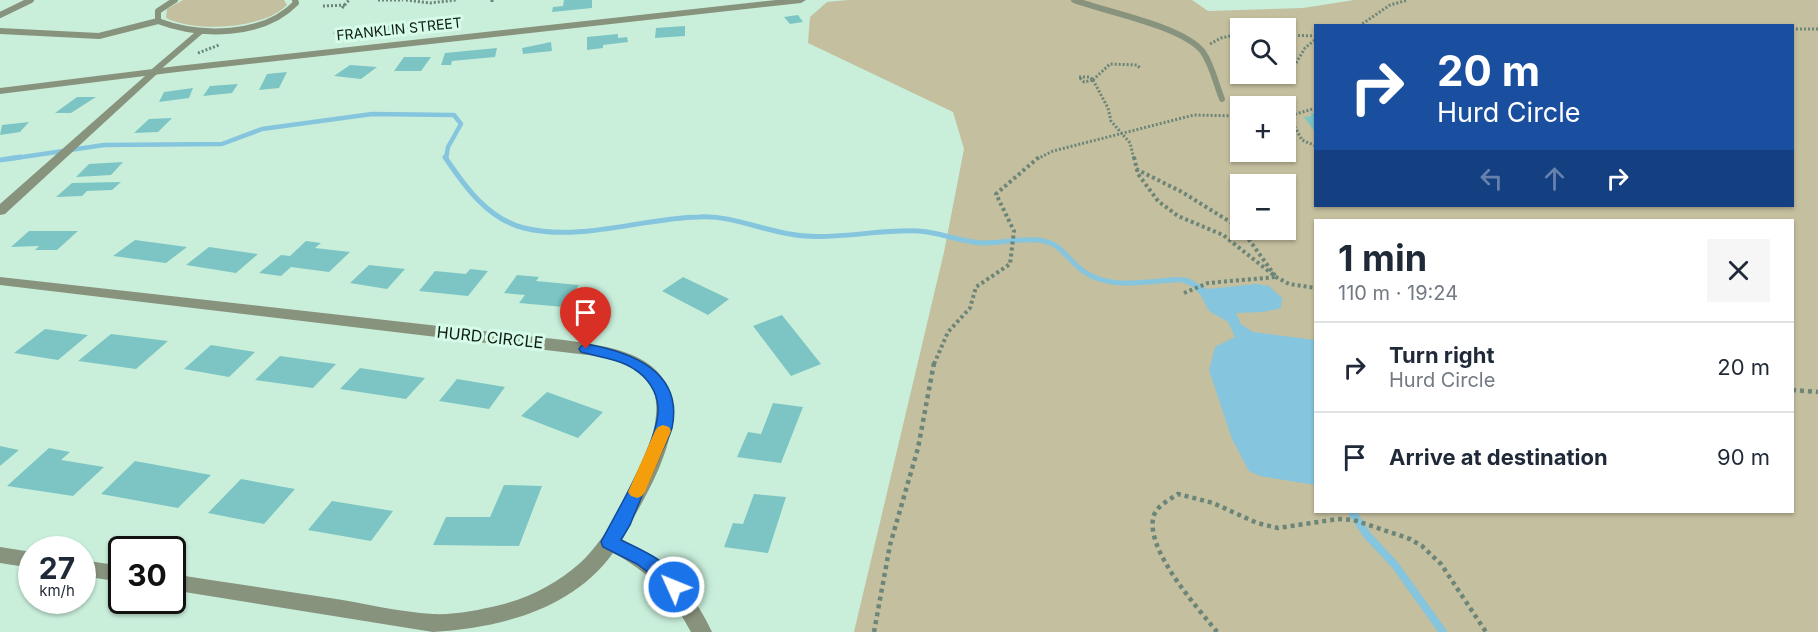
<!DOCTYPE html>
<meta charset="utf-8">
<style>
body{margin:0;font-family:Inter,sans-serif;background:#f6f6f7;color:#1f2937;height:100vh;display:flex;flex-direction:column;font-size:22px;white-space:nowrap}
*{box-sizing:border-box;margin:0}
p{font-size:20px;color:#747a83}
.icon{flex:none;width:33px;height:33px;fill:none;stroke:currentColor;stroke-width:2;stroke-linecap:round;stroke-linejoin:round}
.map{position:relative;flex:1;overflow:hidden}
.details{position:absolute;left:1314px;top:219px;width:480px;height:294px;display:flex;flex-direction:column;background:#fff;border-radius:0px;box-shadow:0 2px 4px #0004}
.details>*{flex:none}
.top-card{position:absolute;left:1314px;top:24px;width:480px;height:183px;border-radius:0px;box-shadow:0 2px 4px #0004;background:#1a4fa0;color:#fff;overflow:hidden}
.tools{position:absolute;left:1230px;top:18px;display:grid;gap:12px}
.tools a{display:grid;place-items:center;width:66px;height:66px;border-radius:0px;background:#fff;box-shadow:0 2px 4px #0004;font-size:30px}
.speed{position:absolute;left:18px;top:536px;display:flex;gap:12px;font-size:30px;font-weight:700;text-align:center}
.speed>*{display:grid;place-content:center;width:78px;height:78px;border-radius:50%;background:#fff;box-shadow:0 2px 4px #0004;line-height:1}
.speed small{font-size:15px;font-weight:400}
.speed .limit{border:3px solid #111;border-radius:9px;background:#fff;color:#111}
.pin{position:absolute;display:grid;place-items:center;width:51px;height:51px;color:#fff;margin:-62px -26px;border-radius:50% 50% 50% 0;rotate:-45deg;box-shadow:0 0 6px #0007}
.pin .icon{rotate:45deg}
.me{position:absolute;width:66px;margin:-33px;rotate:314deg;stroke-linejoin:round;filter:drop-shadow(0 0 4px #0008)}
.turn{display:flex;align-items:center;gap:21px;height:126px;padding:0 24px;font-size:27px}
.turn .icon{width:78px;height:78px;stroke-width:2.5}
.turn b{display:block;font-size:42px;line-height:51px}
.lanes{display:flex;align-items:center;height:57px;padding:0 24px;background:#0003;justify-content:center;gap:30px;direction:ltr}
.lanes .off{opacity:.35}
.round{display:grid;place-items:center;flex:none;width:63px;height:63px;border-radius:0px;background:#f6f6f7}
.summary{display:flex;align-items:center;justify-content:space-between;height:102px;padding:0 24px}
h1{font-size:36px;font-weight:700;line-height:45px}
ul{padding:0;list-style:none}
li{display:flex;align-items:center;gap:18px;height:90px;padding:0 24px;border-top:2px solid #e0e1e3}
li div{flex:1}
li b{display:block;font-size:22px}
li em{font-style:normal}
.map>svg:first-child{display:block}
</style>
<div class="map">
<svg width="1818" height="632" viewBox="0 0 1818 632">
<rect width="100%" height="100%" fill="#c9efdb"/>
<path fill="#c4bf9e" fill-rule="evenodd" d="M183,0H284L287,5C264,29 195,33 166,18L167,9Z
M848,0H1192L1208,11L1303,8L1354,0H1818V632H854L944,252L964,149L953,112L808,43L810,17L827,2ZM1316,26H1792V206H1316ZM1240,28H1286V74H1240ZM1240,106H1286V152H1240ZM1240,184H1286V230H1240ZM1316,220H1792V512H1316Z"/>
<path fill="#86c5de" d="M1173,277L1188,278L1207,289L1257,284L1269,286L1282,298L1281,308L1263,312L1236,313L1241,324L1253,332L1315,340V485L1260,476L1249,471L1232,439L1209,370L1215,347L1235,337L1228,322L1209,311L1200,294L1191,286L1181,282L1163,283V279Z"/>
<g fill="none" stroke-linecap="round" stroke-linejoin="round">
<path stroke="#86c5de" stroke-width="4.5" d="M9,159L104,145L222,144L262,129L372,114L454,115L461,124L448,147L446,159"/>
<path stroke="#86c5de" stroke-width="5" d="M445,157C465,187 488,219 524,228C581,242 642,218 699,217C737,215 768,234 805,236C843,239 881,229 918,231C941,232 962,243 985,243C1004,243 1025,237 1044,241C1061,244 1069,261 1083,271C1108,289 1142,282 1171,280
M0,160L20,157"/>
<path stroke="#86c5de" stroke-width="8" d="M1352,512L1367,535L1395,565L1443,632"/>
</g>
<path fill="#7cc5c4" d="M564,0H592V8L552,12L553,7L563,6Z
M798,15L803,22L790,24L784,17Z
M437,20L435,27L407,30L409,22Z
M396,25L394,32L366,35L368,28Z
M685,26V36L655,38L656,28Z
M362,27L358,35L341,36L343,33L333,34L335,29Z
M618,34V38L627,37L628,42L603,45V48L587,50V37Z
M551,42L552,51L523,54L522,48Z
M497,48L495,57L452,61L451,65H441L445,53Z
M404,57H431L421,71H394Z
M350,65L377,67L361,79L334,76Z
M287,72L279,88L259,90L267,74Z
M238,84L232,93L203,96L210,86Z
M193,88L189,98L159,102L164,92Z
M77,97H96L71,113H55Z
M1310,113H1316V133L1304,117L1312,116Z
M172,118L158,132L134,133L149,119Z
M29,122L20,132L0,135L2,125Z
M123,162L111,175L76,177L89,164Z
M121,182L112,190L87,191L82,196L56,197L72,183Z
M29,231H78L57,250H35L39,246L11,247Z
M135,240L187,247L166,263L113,256Z
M306,241L321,243L315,248L350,252L329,272L291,267L281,276L259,273L281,255L290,256Z
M209,247L258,254L236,273L186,265Z
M369,265L405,269L387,289L350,283Z
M470,269L488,271L468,296L419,291L435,271L466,274Z
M517,275L539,277L536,281L579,285L564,307L519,303L525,295L504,293Z
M683,277L729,299L708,315L662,291Z
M782,315L821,364L791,376L753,326Z
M45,329L88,335L58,360L14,353Z
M111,334L168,341L136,369L78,361Z
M211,345L255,352L229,377L184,369Z
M280,356L336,364L313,388L255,380Z
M360,368L425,378L406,399L340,389Z
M457,379L505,387L489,409L439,401Z
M547,392L603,412L578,438L521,416Z
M773,403L803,407L781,463L737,457L748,432L761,434Z
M0,446L19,450L0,466Z
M49,448L70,452L61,460L104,467L73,496L7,486Z
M135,461L211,475L178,508L101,494Z
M241,479L295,489L264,524L208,513Z
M504,485L542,486L519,546L433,545L446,517H490Z
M754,494L786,497L768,553L724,547L733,523L743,524Z
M332,501L393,511L371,541L308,530Z"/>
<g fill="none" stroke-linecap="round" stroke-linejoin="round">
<path stroke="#6b8578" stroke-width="3" stroke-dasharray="2 2" stroke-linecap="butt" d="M378,0H403
M406,0L430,3L456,0
M492,0V3
M323,6L346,5
M342,8L349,0
M1359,26L1390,5L1408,0
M1792,29H1818
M1286,35L1316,36
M1210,44L1221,38L1240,34
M198,53L219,45
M1296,63L1305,48L1316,39
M1079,77H1090L1093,80L1084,82Z
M1093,80L1108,108L1111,121L1130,143L1134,159
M1093,80L1110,64L1137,65L1140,68
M1316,108L1289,116L1302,140L1316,146
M1037,159L1053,151L1194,115L1240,116"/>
<path stroke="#6b8578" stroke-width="4" stroke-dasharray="3 3" stroke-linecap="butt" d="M1134,157L1138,174L1158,201L1178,216L1223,235L1276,277L1289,284L1316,288
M1136,169L1182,192L1240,228
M1184,293L1208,283L1276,277L1242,230
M934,364L948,332L970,308L976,287L1010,264L1014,231L996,194L1039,157"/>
<path stroke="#6b8578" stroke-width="4.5" stroke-dasharray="4 4" stroke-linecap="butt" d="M1792,390L1818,392
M874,632L890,545L918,448L934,363
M1217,632C1198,608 1143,548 1154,515C1158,505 1169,500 1178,494L1213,503L1257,523L1278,528L1338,519L1354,520L1410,539L1422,546L1441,564L1486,632"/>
<path stroke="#88937e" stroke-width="6" d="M175,0L158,11V21C200,37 263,37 296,3L295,0
M1074,0C1106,12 1183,26 1203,52C1212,65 1216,84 1222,99
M0,15L31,0
M0,31L99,36L158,21
M153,72L201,31"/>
<path fill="#88937e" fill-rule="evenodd" d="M153,69L157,70V74L5,214L0,215V204Z
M0,277L564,340C591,344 621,347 644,361C708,400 648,493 621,539C665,562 691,587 712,632H691C672,596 649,572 613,553C572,610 499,628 433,632L172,590V574C225,582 277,590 330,598C363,603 399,612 433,614C455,615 479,610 500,605C529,598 558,583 580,563C612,535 675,426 651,385C640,367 615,360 596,356L0,285Z
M0,547L32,552V568L0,563Z
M82,560L122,566V582L82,576Z"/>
<path fill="#88937e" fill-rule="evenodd" d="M776,0H806L801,3L177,72L0,94V88L177,66Z"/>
</g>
<path fill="#1a73e8" stroke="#114b97" stroke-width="1.5" d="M586,344C631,352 684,371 672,428C669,438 663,448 659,458C649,480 639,502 630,525L621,540C643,551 672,562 683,587L681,592L674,594L668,592L658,580L637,564L603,547L601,542C617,511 660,440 658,407C657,391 647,377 634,369C619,359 599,357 581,352L579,349L581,346Z"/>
<path fill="#f59e0b" d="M663,425L669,427L671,431L645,492L642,496L637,498L631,496L628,492L655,431L658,427Z"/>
<g text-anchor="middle" stroke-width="6" stroke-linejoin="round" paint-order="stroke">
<g font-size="14" fill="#0d1b14" stroke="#d6fce8">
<text transform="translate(399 29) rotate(-6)" y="5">FRANKLIN STREET</text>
</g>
<g font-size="16" fill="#0d1b14" stroke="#d6fce8">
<text transform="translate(490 337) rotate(6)" y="6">HURD CIRCLE</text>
</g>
</g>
</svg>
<div class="tools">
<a><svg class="icon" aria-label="search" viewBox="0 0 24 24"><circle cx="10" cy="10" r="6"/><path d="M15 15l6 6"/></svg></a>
<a>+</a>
<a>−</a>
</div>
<div class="speed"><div>27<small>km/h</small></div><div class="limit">30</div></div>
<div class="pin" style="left:586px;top:349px;background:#d93025"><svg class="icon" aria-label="arrive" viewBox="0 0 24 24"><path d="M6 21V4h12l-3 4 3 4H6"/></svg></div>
<svg class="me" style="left:674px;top:587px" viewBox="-20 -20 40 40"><circle r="17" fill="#1a73e8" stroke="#fff" stroke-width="3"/><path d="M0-11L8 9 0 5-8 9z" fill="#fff"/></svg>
<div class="top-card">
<div class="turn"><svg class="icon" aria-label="right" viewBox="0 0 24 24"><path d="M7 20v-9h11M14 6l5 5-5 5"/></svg><div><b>20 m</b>Hurd Circle</div></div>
<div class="lanes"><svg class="icon off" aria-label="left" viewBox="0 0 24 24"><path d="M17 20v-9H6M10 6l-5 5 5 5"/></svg><svg class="icon off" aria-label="ahead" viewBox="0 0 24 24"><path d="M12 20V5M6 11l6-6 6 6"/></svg><svg class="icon" aria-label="right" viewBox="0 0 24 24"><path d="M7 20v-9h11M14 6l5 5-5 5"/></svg></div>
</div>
<section class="details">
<div class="summary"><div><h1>1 min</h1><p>110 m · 19:24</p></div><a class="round"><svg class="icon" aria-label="close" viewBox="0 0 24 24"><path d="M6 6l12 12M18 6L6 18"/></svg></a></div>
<ul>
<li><svg class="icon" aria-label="right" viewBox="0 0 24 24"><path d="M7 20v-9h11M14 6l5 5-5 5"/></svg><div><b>Turn right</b><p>Hurd Circle</p></div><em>20 m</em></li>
<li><svg class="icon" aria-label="arrive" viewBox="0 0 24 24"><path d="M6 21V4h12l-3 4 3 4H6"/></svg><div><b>Arrive at destination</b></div><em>90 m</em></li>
</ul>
</section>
</div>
